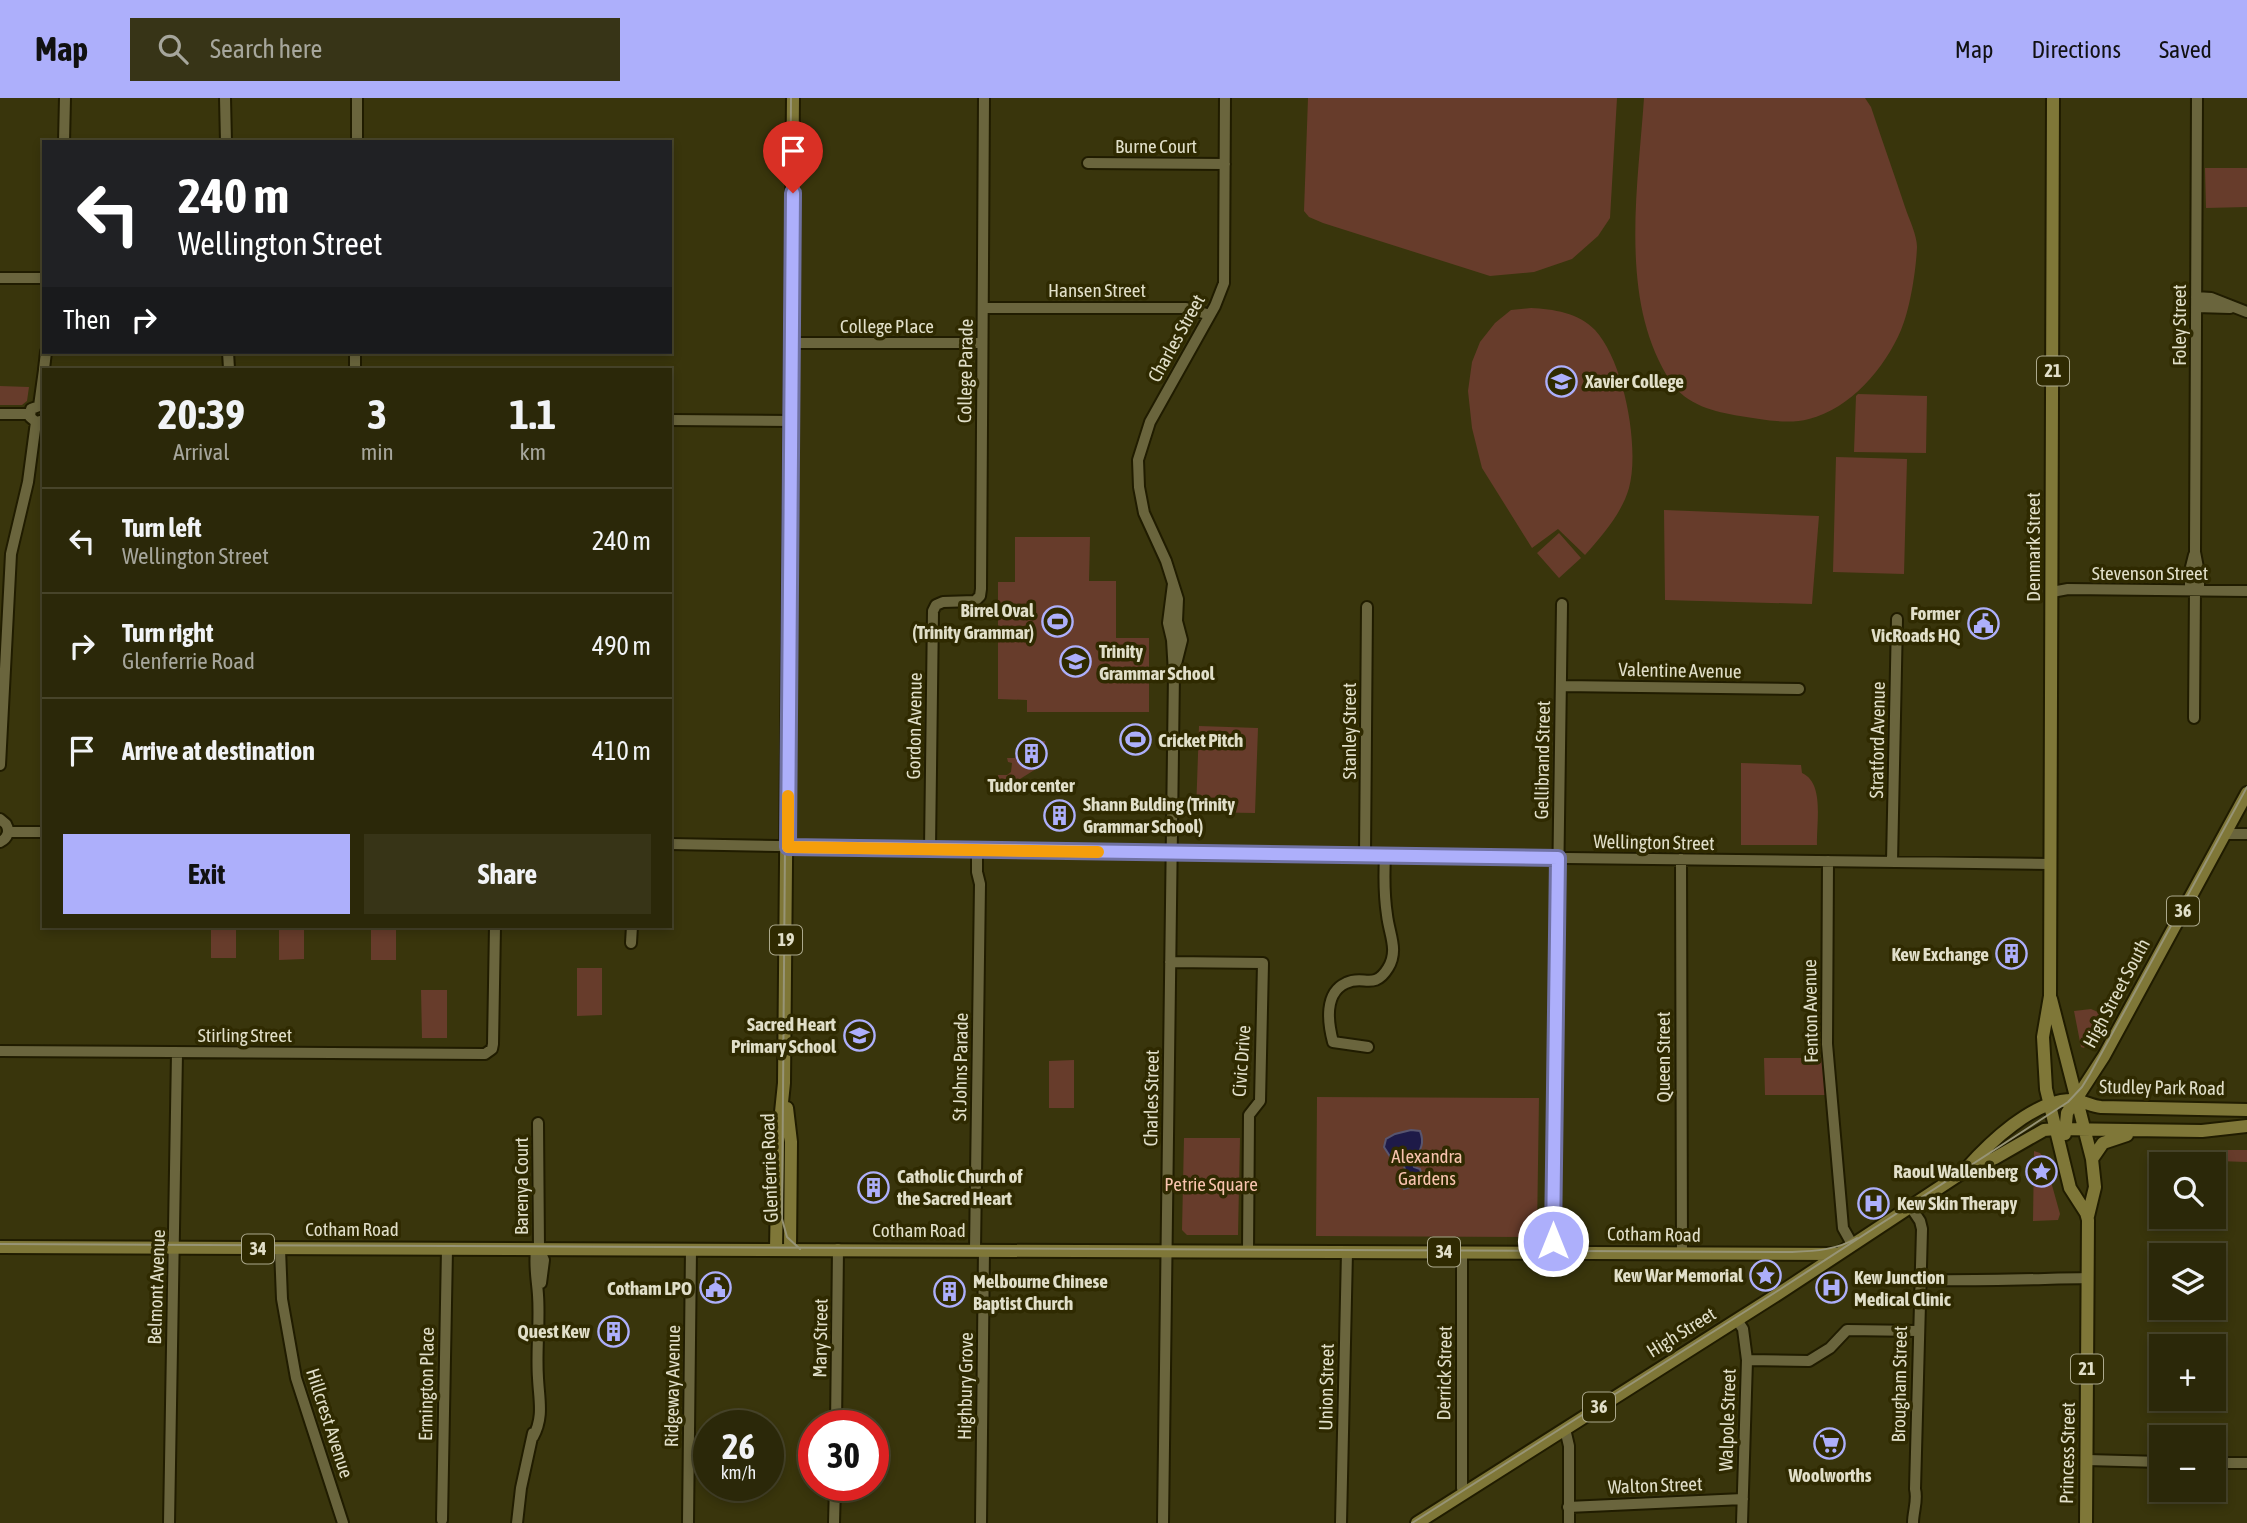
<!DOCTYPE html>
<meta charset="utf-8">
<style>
body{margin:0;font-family:"Asap Condensed",sans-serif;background:#373417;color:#f1f3f6;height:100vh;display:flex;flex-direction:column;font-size:26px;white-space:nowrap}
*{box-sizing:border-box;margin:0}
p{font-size:23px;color:#a6a69c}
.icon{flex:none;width:38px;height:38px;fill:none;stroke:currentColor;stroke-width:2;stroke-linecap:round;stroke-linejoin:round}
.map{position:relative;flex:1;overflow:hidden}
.drawer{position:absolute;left:42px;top:270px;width:630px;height:560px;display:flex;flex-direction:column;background:#2b2809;border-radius:0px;box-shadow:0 4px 10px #0003,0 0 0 2px #47442a}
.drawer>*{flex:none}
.hud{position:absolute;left:42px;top:42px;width:630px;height:214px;border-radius:0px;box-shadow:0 4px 10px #0003,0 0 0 2px #47442a;background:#202124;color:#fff;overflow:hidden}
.fabs{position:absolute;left:2149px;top:1054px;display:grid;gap:14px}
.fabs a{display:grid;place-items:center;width:77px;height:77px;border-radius:0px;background:#2b2809;box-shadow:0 4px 10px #0003,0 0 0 2px #47442a;font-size:35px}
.speed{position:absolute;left:693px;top:1312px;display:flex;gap:14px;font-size:35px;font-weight:700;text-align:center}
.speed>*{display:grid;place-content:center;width:91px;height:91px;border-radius:50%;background:#2b2809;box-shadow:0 4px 10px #0003,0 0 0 2px #47442a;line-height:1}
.speed small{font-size:18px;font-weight:400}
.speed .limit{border:10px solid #d22;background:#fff;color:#111}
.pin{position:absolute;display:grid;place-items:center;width:60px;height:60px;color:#fff;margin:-72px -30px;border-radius:50% 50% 50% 0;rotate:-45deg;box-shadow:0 0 7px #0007}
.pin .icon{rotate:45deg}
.me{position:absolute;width:77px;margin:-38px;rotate:0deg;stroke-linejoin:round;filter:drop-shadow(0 0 5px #0008)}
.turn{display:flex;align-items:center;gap:24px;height:147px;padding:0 21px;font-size:32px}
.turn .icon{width:91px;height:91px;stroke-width:2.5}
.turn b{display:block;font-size:49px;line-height:60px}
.then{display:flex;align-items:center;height:66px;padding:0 21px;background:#0003;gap:14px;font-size:26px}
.eta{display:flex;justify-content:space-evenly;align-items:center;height:119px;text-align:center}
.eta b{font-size:42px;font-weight:700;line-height:49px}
.cta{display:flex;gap:14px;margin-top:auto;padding:14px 21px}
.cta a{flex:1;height:80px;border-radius:0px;background:#adaffb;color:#111;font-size:28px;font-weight:700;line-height:80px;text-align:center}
.cta a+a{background:#373417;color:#f1f3f6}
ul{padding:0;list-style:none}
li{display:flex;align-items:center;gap:21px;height:105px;padding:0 21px;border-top:2px solid #47442a}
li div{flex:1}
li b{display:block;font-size:26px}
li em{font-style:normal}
header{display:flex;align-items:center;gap:42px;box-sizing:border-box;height:98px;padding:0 35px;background:#adaffb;color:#111}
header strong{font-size:33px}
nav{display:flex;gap:38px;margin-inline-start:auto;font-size:24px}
.search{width:490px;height:63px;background:#373417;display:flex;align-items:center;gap:18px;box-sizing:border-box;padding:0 24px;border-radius:0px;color:#a6a69c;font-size:26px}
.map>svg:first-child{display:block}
</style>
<header>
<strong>Map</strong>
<div class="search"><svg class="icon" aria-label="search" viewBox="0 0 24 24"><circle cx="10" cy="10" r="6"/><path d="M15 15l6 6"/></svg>Search here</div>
<nav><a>Map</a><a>Directions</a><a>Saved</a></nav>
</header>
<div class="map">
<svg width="2247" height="1425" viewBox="0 0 2247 1425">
<rect width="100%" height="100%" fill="#39350c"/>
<path fill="#673c2b" d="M1308,0H1617L1610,120L1598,138L1572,161L1534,174L1490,178L1323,125L1309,119L1304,113Z
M1644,0H1865L1871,9C1882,42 1894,76 1905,109C1909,121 1917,137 1917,149C1916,173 1910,211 1901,232C1885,270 1850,311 1809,321C1787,327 1761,321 1740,318C1715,314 1686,307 1671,284C1618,204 1638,90 1644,0Z
M2205,70H2247V109L2206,110Z
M1531,210C1553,211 1579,215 1595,232C1624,263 1640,350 1629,390C1622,415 1602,438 1585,457L1558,431L1532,450L1482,370L1472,330L1468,293L1472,264L1480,244L1495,225L1511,212Z
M0,288L29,289L27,303L22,307H0Z
M1858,296L1927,298L1926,355L1854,354L1856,298Z
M1836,359L1907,361L1904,476L1833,474Z
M1664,412L1819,418L1812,506L1665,502Z
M1559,435L1581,460L1559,480L1537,455Z
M1015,439H1090L1089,483H1116V540H1149V614H1027V602L998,601V484H1015Z
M1199,628L1258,630L1255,715L1196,714Z
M1036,643H1045L1044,666L1015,684V691L997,695L998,677H1007L1011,674L1012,665L1008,664L1007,660H1015L1016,655H1037Z
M1741,665L1801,667L1802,675C1825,685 1816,726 1817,747H1741Z
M211,828H236V860H211Z
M279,828H304V861L279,862Z
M371,828H396V862H371Z
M577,870H602V917L577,918Z
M421,892H447V940H422Z
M2091,911L2107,918L2084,950L2081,949L2074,913Z
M1764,960H1822L1825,997H1765Z
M1074,962V1010H1049V963Z
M1317,999L1539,1000L1537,1133L1531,1139L1316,1138Z
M1184,1040H1240L1238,1137H1187L1182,1132Z
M2184,1052H2247V1064L2217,1063V1095H2214V1066H2184Z
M2034,1053L2040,1055L2045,1062L2060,1116L2058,1122L2033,1123Z"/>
<path fill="#1e1a48" stroke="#58556f" stroke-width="2" d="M1411,1032L1420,1033C1425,1045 1421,1054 1412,1062L1414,1069L1420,1071L1424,1085L1404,1091L1398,1083L1405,1072L1403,1064L1391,1060L1384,1049L1386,1041L1395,1036Z"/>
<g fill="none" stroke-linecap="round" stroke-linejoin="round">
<defs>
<path id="minor" d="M225,0L226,44
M2197,0L2195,454L2199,475V492
M64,44L65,0
M357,44V0
M1088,65L1225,66
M0,180H44
M2196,199L2211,200L2247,214
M2196,209L2230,210
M983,210H1186L1210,217
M791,245H982
M228,254L229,271
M44,271L46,254
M355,271V254
M39,308L44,272
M39,308L31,311L30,319L36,324L44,322
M0,316H30
M670,322L791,323
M2190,492V473L2194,457
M2052,494L2068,491L2247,493
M1176,566L1182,542L1177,523L1178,501L1166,463L1144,415L1139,389L1138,362L1150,324L1215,208L1224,185L1225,0
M1561,588L1799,591
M2194,620L2195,492
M0,667L11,456L28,384L36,324
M0,721L6,726C10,733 8,740 0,744
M8,734H44
M2225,736H2247
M670,746L1171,755L2050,766
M930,751L933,513L936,507L943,504L975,503L980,498L981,491L984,0
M1365,757L1367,509
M1681,761L1682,1156
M1828,763L1827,946L1843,1130L1852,1146
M1892,764L1897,521
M631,845L632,828
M1170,864L1263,865L1260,1003L1249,1017L1248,1153
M1368,949L1333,944C1328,925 1324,895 1346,885C1363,876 1374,893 1388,870C1399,852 1389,836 1387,817C1384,797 1384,778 1385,758
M0,953L485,956L492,951L493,946L495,828
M1910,1108L1920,1123L1922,1131L1915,1391C1918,1403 1913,1413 1913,1425
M280,1151L282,1201L296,1280L343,1425
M539,1151L544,1162L541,1185
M975,1152L980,786L977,774V752
M1462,1154V1390L1464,1395
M1553,1154L1562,506
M1919,1182C1976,1183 2031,1181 2088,1180
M1737,1222L1743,1231L1747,1262L1742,1425
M1747,1262L1809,1263L1830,1250L1847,1232L1918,1233
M836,1328L838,1151
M1565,1331L1569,1348V1425
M533,1339C544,1319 539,1302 538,1280C536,1253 540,1225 538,1197C537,1182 534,1168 536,1153L539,1151L538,1025
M2087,1362L2161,1364
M2214,1365H2247
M1568,1409L1743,1401
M442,1422L447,1151
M169,1425L177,955
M517,1425L521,1390L533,1335
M688,1425L691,1151
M834,1425L835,1388
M981,1425L984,1152
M1163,1425L1174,575L1172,542L1168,525L1173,486
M1341,1425L1347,1154"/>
<path id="major" d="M2053,0L2050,898L2043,939L2046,991L2070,1090L2088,1118
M2051,901L2092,1061L2095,1089L2088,1118
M787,1010L791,1044L790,1151
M2065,1036L2067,1015L2104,958L2247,695
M2092,1061L2103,1045L2127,1037
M1966,1071C1990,1044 2032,1004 2069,1002C2081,1001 2090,1008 2101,1009L2247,1012
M2085,1111L2088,1122L2086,1425
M0,1149L1837,1156
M776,1151L778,1043L784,985L793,0
M1417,1425L1781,1194L1963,1074L1995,1060L2044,1032L2055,1031L2202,1033L2247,1028"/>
</defs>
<use href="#minor" stroke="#201c00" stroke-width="14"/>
<use href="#major" stroke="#201c00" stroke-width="16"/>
<use href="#minor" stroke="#6a653d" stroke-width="10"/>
<use href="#major" stroke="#7f7738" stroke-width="12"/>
<path stroke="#979476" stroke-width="2" d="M791,0L782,1121L787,1139L800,1151
M0,1146L1792,1154C1816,1153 1836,1152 1857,1140
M1412,1425L1779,1192L2068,1004L2082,989L2090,976L2247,689"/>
</g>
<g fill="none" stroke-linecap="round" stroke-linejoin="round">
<defs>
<path id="route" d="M793,95L788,749L1558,760L1553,1143"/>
</defs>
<use href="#route" stroke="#7072a3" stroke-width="18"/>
<use href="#route" stroke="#adaffb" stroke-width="12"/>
<path stroke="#f59e0b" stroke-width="12" d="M788,698V749L1098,754"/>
</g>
<defs>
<symbol id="school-ring" viewBox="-11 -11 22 22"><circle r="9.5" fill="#2f2a01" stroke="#adaffb" stroke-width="1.5"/><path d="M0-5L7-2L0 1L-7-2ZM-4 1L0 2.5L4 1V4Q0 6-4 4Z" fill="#adaffb"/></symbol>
<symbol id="stadium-ring" viewBox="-11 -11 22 22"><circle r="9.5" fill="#2f2a01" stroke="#adaffb" stroke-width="1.5"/><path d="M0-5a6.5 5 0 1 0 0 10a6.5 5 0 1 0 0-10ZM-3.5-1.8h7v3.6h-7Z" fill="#adaffb"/></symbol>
<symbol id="civic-ring" viewBox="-11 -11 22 22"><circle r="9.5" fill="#2f2a01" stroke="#adaffb" stroke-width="1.5"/><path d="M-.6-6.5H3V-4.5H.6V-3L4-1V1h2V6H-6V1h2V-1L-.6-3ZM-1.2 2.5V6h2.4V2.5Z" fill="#adaffb"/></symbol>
<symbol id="building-ring" viewBox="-11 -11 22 22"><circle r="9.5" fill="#2f2a01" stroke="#adaffb" stroke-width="1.5"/><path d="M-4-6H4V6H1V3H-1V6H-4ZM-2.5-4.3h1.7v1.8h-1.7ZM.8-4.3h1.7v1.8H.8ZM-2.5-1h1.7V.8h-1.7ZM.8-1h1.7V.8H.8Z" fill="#adaffb"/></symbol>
<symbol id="sight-ring" viewBox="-11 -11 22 22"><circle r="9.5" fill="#2f2a01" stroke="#adaffb" stroke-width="1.5"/><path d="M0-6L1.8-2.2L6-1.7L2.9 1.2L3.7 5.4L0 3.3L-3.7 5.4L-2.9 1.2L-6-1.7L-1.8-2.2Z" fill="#adaffb"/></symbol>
<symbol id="hospital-ring" viewBox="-11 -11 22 22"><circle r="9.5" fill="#2f2a01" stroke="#adaffb" stroke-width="1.5"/><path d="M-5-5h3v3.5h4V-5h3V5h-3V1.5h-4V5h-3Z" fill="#adaffb"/></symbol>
<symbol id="supermarket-ring" viewBox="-11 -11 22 22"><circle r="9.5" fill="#2f2a01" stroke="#adaffb" stroke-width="1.5"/><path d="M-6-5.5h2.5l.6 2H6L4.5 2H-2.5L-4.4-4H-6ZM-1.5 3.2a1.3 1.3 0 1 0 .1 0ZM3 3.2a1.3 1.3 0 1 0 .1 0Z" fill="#adaffb"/></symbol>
</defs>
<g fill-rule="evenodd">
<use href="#school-ring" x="1544" y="266" width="35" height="35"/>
<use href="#stadium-ring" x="1040" y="506" width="35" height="35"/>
<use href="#civic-ring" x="1966" y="508" width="35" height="35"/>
<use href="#school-ring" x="1058" y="546" width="35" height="35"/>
<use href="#stadium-ring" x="1118" y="624" width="35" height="35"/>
<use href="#building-ring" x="1014" y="638" width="35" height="35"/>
<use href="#building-ring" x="1042" y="700" width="35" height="35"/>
<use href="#building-ring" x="1994" y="838" width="35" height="35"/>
<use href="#school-ring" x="842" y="920" width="35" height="35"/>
<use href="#sight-ring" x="2024" y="1056" width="35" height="35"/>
<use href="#building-ring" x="856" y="1072" width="35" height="35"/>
<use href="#hospital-ring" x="1856" y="1088" width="35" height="35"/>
<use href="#sight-ring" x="1748" y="1160" width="35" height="35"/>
<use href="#civic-ring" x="698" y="1172" width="35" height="35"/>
<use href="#hospital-ring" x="1814" y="1172" width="35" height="35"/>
<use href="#building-ring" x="932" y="1176" width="35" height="35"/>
<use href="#building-ring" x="596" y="1216" width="35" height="35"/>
<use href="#supermarket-ring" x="1812" y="1328" width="35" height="35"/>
</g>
<g text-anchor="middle" stroke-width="7" stroke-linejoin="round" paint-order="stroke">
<g fill="#2f2a01" stroke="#aca98d" stroke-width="2">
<rect x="2037" y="258.5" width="32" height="29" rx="5"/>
<rect x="2167" y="798.5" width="32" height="29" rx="5"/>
<rect x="770" y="827.5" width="32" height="29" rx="5"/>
<rect x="242" y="1136.5" width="32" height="29" rx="5"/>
<rect x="1428" y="1139.5" width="32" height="29" rx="5"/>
<rect x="2071" y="1256.5" width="32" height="29" rx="5"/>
<rect x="1583" y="1294.5" width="32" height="29" rx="5"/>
</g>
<g font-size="18" font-weight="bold" fill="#e1dfc9">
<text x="2053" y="279">21</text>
<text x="2183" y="819">36</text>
<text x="786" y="848">19</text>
<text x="258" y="1157">34</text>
<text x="1444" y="1160">34</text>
<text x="2087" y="1277">21</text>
<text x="1599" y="1315">36</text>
</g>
<g font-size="19" fill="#e1dfc9" stroke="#2f2a01">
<text x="1156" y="55">Burne Court</text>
<text x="1097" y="199">Hansen Street</text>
<text transform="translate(2179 227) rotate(-90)" y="7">Foley Street</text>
<text x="887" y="235">College Place</text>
<text transform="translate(1176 240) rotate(-61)" y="7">Charles Street</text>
<text transform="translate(965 273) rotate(-89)" y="7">College Parade</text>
<text transform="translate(2033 449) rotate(-90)" y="7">Denmark Street</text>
<text x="2150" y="482">Stevenson Street</text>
<text transform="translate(1680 572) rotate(1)" y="7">Valentine Avenue</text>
<text transform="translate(914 628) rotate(-89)" y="7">Gordon Avenue</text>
<text transform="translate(1349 633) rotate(-90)" y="7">Stanley Street</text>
<text transform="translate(1877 642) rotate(-89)" y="7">Stratford Avenue</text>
<text transform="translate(1542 662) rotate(-89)" y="7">Gellibrand Street</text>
<text transform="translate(1654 744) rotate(1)" y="7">Wellington Street</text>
<text transform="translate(2116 895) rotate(-62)" y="7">High Street South</text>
<text transform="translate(1810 913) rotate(-91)" y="7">Fenton Avenue</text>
<text x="245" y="944">Stirling Street</text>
<text transform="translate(1663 959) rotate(-90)" y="7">Queen Street</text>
<text transform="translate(1241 963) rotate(-86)" y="7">Civic Drive</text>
<text transform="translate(960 969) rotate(-89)" y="7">St Johns Parade</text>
<text transform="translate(2162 989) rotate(1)" y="7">Studley Park Road</text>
<text transform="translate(1151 1000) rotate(-89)" y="7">Charles Street</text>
<text transform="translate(769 1070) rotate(-92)" y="7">Glenferrie Road</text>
<text transform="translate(521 1088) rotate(-90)" y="7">Barenya Court</text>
<text x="352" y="1138">Cotham Road</text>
<text x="919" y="1139">Cotham Road</text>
<text transform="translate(1654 1136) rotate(1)" y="7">Cotham Road</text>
<text transform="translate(156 1189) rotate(-88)" y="7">Belmont Avenue</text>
<text transform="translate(1681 1234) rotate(-32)" y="7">High Street</text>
<text transform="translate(820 1240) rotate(-89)" y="7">Mary Street</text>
<text transform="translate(1444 1275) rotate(-89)" y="7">Derrick Street</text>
<text transform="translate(426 1286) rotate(-89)" y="7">Ermington Place</text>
<text transform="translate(1899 1286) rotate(-89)" y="7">Brougham Street</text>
<text transform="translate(672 1288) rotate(-89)" y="7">Ridgeway Avenue</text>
<text transform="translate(965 1288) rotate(-89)" y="7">Highbury Grove</text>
<text transform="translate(1326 1289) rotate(-89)" y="7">Union Street</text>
<text transform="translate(1727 1322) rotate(-88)" y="7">Walpole Street</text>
<text transform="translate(330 1325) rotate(72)" y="7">Hillcrest Avenue</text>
<text transform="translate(2067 1355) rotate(-89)" y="7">Princess Street</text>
<text transform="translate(1655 1387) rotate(-2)" y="7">Walton Street</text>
</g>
<g font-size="19" font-weight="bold" fill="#e1dfc9" stroke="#2f2a01" text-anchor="start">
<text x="1585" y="290">Xavier College</text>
<text x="1034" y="519" text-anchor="end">Birrel Oval<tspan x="1034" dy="22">(Trinity Grammar)</tspan></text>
<text x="1960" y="522" text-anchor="end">Former<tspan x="1960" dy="22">VicRoads HQ</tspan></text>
<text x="1099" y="560">Trinity<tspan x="1099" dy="22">Grammar School</tspan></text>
<text x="1158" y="649">Cricket Pitch</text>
<text x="1031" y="694" text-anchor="middle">Tudor center</text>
<text x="1083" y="713">Shann Bulding (Trinity<tspan x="1083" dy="22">Grammar School)</tspan></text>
<text x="1989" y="863" text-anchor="end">Kew Exchange</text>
<text x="836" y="933" text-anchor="end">Sacred Heart<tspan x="836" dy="22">Primary School</tspan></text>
<text x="2018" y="1080" text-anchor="end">Raoul Wallenberg</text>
<text x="897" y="1085">Catholic Church of<tspan x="897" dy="22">the Sacred Heart</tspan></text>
<text x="1897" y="1112">Kew Skin Therapy</text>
<text x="1743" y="1184" text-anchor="end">Kew War Memorial</text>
<text x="1854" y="1186">Kew Junction<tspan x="1854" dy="22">Medical Clinic</tspan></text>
<text x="973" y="1190">Melbourne Chinese<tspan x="973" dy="22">Baptist Church</tspan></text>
<text x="692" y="1197" text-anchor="end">Cotham LPO</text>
<text x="590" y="1240" text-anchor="end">Quest Kew</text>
<text x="1830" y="1384" text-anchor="middle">Woolworths</text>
</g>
<g font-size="19" fill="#f8c3ae" stroke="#2f2a01">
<text x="1427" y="1065">Alexandra<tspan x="1427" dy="22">Gardens</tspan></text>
<text x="1211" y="1093">Petrie Square</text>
</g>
</g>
</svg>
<div class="fabs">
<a><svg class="icon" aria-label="search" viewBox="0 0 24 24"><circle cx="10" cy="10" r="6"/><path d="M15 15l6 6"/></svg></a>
<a><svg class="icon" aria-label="layers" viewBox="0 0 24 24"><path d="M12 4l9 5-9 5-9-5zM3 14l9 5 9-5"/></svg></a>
<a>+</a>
<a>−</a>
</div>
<div class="speed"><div>26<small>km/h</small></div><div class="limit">30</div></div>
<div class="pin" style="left:793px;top:95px;background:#d93025"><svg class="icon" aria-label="arrive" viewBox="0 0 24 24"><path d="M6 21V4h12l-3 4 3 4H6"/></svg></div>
<svg class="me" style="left:1553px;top:1143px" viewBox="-20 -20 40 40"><circle r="17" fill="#adaffb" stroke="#fff" stroke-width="3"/><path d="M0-11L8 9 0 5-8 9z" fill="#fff"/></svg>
<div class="hud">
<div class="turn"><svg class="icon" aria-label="left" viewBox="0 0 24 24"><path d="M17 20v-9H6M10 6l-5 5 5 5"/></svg><div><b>240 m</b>Wellington Street</div></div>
<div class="then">Then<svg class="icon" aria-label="right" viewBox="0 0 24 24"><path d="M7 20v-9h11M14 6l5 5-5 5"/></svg></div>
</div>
<section class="drawer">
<div class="eta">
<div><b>20:39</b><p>Arrival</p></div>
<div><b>3</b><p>min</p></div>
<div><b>1.1</b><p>km</p></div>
</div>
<ul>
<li><svg class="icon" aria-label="left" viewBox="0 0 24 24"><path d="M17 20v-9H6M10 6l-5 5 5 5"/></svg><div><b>Turn left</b><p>Wellington Street</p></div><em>240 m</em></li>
<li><svg class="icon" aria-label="right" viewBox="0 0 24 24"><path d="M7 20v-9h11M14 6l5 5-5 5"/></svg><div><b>Turn right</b><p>Glenferrie Road</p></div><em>490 m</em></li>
<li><svg class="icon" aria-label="arrive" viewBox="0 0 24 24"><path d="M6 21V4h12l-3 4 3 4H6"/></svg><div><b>Arrive at destination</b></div><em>410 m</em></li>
</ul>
<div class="cta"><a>Exit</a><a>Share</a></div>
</section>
</div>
